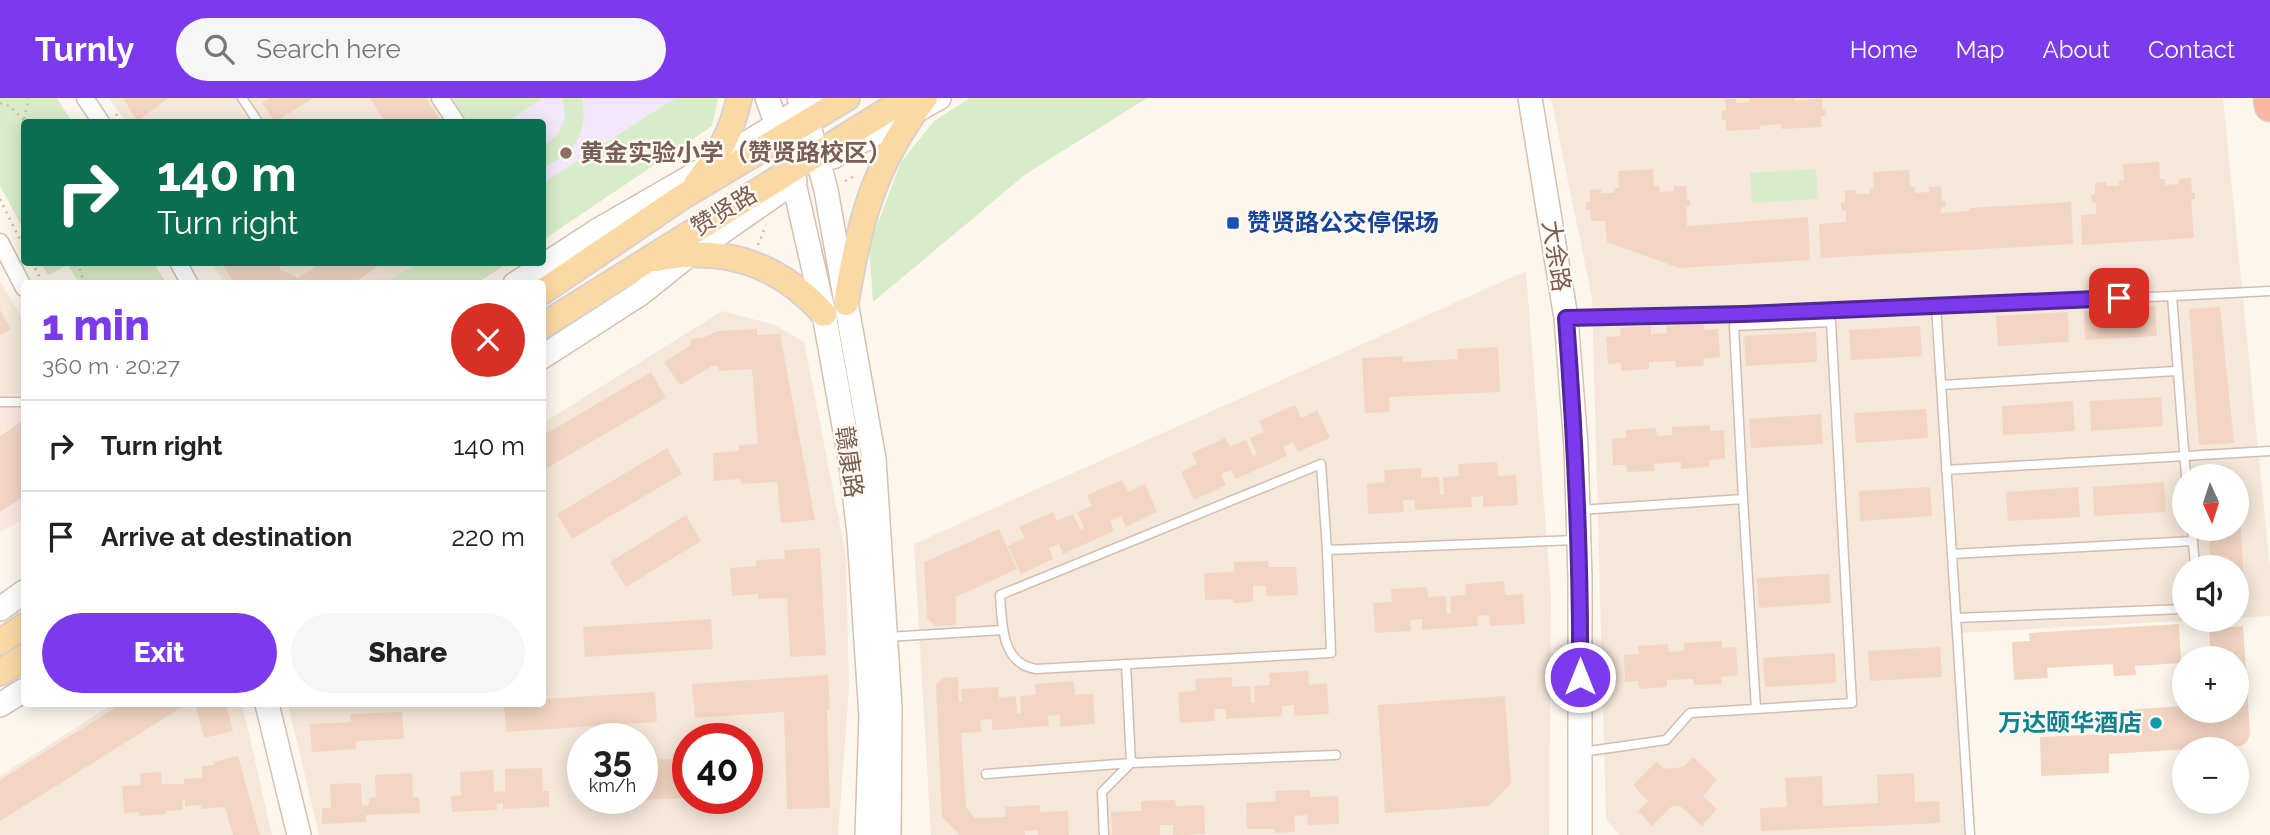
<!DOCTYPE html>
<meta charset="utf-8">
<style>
body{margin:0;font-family:Raleway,"Noto Sans SC",sans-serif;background:#f6f6f6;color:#222;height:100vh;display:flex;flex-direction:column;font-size:26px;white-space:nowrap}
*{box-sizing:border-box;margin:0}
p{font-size:23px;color:#767676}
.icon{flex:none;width:38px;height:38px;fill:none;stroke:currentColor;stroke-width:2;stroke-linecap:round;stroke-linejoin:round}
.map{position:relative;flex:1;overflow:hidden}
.details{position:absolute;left:21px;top:182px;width:525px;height:427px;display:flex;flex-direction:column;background:#fff;border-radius:7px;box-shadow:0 4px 18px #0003}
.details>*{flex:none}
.banner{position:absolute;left:21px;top:21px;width:525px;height:147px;border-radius:7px;box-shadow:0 4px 18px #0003;background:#0b6e4f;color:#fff;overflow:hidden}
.needle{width:46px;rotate:177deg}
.buttons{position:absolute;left:2172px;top:366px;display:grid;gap:14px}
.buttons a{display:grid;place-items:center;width:77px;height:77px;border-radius:50%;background:#fff;box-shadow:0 4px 18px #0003;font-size:35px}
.speed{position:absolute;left:567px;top:625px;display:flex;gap:14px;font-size:35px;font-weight:700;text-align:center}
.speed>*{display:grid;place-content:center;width:91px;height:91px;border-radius:50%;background:#fff;box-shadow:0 4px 18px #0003;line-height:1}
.speed small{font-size:18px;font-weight:400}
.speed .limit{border:10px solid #d22;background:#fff;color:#111}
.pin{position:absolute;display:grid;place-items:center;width:60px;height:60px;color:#fff;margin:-30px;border-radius:14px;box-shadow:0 4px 10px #0006}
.me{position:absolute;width:77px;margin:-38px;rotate:0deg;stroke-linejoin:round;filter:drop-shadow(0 0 5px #0008)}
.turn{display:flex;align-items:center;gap:24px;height:147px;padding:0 21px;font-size:32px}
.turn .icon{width:91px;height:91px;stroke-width:2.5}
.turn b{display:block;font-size:49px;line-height:60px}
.round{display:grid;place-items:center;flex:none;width:74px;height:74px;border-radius:37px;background:#f6f6f6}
.head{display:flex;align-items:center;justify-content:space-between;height:119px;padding:0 21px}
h1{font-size:42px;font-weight:800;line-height:52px;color:#7c3aed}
.action{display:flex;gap:14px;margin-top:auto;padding:14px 21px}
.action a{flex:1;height:80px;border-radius:42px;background:#7c3aed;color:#fff;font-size:28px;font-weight:800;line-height:80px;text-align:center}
.action a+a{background:#f6f6f6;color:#222}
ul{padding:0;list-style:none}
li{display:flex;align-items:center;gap:21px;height:91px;padding:0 21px;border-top:2px solid #e0e0e0}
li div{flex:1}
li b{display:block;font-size:26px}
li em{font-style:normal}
header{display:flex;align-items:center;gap:42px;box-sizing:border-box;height:98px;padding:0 35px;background:#7c3aed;color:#fff}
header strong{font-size:33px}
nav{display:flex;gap:38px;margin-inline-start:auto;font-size:24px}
.search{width:490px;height:63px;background:#f6f6f6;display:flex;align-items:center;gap:18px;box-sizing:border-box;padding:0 24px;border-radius:38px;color:#767676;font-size:26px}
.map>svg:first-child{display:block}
</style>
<header>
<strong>Turnly</strong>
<div class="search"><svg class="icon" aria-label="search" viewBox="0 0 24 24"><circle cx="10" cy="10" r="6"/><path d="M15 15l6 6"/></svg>Search here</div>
<nav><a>Home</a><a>Map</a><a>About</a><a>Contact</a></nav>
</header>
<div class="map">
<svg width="2270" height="737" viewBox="0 0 2270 737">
<rect width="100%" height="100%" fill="#fdf6ec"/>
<path fill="#f5e8da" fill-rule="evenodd" d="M109,0H447L462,24H126Z
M1551,0H2223L2270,471V518L2237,520L2236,469H2184V522H2202L1958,535L1965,737H1619L1606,721L1592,200ZM2184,378H2236V430H2184Z
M212,165H419L386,186L225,185Z
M1526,173L1551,496L1549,737H931L914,446Z
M0,183L24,223V296L0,297Z
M722,213L775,227L804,244L846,458L849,591L838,737H319L288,606H542L543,325ZM583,640H642V700H583ZM688,640H747V700H688Z
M113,606H242L272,737H0V678Z"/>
<path fill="#fde8e0" d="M24,296V420L0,435V297Z"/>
<path fill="#f3e8fa" d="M447,0H675L543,85L542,24H462Z"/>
<path fill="#d8ecc9" d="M0,0H57L72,24H24V132L0,88Z
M452,0H543L506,24H467Z
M562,0H582C589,32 574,58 543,69V48C562,38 569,21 562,0Z
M675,0H718L712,28L543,142V85Z
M970,0H1147L1026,76L873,204L869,148L901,64L934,23Z
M1816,71L1818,101L1752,105L1750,75Z
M419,164H508V165L477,185H386Z
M41,165H154L166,185H79L68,167L48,177Z"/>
<path fill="#f3d5c3" d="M123,0H169L137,23Z
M270,0H313L275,24L262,5Z
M370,0H426L441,23L385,24Z
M1749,0H1795V3L1822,0V11H1825L1826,18H1821L1822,29L1782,31L1781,26L1760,28V31L1726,33V21L1722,22V13H1726L1725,1H1736V5L1750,4Z
M2159,64L2160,81H2165V87L2179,86V81L2191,80L2192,95H2195V101H2191L2194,140L2082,147L2081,117L2096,116V105H2092L2091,97L2095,96V85L2106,84V88H2119V83L2124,82L2123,66Z
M1653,71L1654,88H1659L1660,94L1674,93V88H1686L1687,102H1690V108L1686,109L1687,128L1808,119L1810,162L1679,170L1607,144L1605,123H1591L1590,112H1586V104H1590V92L1601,91V95H1614V90H1619L1618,73Z
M1909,72L1910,89H1915V95L1929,94V89L1941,88L1942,103H1945L1946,109L1941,110V115L1970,113V110L2071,104L2073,146L1821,160L1819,126L1846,124V113H1842L1841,105H1845V93L1856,92V96H1870L1869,91L1874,90L1873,74Z
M222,164H277L281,172L298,180L322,164H384L352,186H234Z
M2155,208L2157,238L2085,242L2084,213Z
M2220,209L2234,345L2199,347L2189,211Z
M0,212L11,231L0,237Z
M2068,214L2069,244L1998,248L1996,218Z
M1704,225V232L1718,231L1720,259L1703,261L1704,268L1676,269L1675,263L1649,264V271L1621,273V265L1608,266L1606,239L1621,238L1620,230L1651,228V236L1667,235L1666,228Z
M1920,228L1922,258L1851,262L1849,232Z
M757,231V237L780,236L815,422L781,425L777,384L741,386L740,381L714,383L713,355L739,353V347L758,346L752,271L719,273L718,268H712L680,287L664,264L691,247V241L703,240L717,233Z
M1816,234L1817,264L1746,268L1744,238Z
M1498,249L1500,294L1389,299L1390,314L1365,315L1362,260L1403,258V264L1458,261L1457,251Z
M651,274L666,300L542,373V338Z
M2161,299L2163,328L2091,333L2090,303Z
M2073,303L2075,333L2003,337L2002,308Z
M1295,307L1301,320L1317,312L1330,340L1298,354L1293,344L1283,349L1287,358L1236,381L1231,372L1221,376L1226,387L1194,402L1181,374L1197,366L1192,355L1225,340L1230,349L1246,342L1253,358L1257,356L1250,340L1264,334L1259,323Z
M1926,311L1928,340L1856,345L1854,315Z
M1821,316L1823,346L1751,350L1749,321Z
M24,322V398L0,414V338Z
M1710,327V333L1724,332L1725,361L1709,362V369L1681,371V364L1654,366L1655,373L1627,374L1626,367H1613L1612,341L1626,340V332L1656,330L1657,338L1672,337V329Z
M667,350L682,376L572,441L557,416Z
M1497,364L1498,378L1516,377L1518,407L1483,409V398L1471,399L1472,409L1415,412V402H1403L1404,414L1368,416L1367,386L1385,384L1384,372L1421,370V380L1439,379L1440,396H1444L1443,379L1459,378L1458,366Z
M1122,382L1128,394L1145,386L1157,414L1126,429L1121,418L1110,423L1114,433L1063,456L1059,446L1049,450L1053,461L1021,476L1008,448L1025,440L1019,429L1053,414L1057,423L1073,416L1081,432L1084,430L1077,414L1092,408L1087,397Z
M2164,384L2166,414L2094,418L2093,389Z
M1930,389L1932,418L1860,423L1859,393Z
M2078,389L2080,419L2008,423L2006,394Z
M2236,404H2239L2245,500H2236V469H2211L2208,430H2236Z
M686,417L701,443L626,489L610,464Z
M999,431L1017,471L956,499V527L935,528L927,520L924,464Z
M820,450L826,557L790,559L787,500L758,501V496L732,498L730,470L756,468V462L785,461L784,452Z
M1268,463L1269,469H1296L1298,497L1266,498V488H1253V504L1233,505V501L1205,502L1204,475L1234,474V464Z
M1829,476L1831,505L1759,510L1757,480Z
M1504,483L1505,497L1523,496L1525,526L1490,528L1489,517L1477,518L1478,528L1422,532V521L1410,522L1411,533L1375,535L1373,505L1392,504L1391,491L1427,489L1428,499L1446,498L1447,516L1451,515L1450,498L1466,497L1465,486Z
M711,521L713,551L585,559L583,529Z
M2179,526L2181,565L2135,568L2136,577L2114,578L2113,566L2047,570L2048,580L2014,582L2012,544L2030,543L2029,535Z
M2243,528L2250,636L2247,644L2241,648L2109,656V675L2041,678L2040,639L2108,636L2106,613L2184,608V612H2236V560H2211L2209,531Z
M1722,543V550L1736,549L1738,577L1721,579L1722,586L1694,587L1693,581L1667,582V589L1639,591L1638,583L1625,584L1624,557L1639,556L1638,548L1668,546L1669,554L1684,553V545Z
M1940,549L1942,579L1870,583L1868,553Z
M1835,555L1836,585L1765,589L1763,560Z
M1308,573L1309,587L1327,585L1329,616L1294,618V607L1282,608V618L1226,621V611H1214L1215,623L1180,625L1178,594L1196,593L1195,581L1232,579V589L1250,588L1251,605H1255L1254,588L1270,587L1269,575Z
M828,577L830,611H827L830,710L787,711L784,614L695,620L692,586Z
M958,579L959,604H962L961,591L998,589L999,600L1016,598L1017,616L1021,615L1020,598L1036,597L1035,586L1074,583L1075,597L1093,596L1095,626L1060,629V617L1048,618L1049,628L992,632V621L980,622L981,634L961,635L966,709L975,720L1006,719L1005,709L1040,707V714L1068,713L1069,737H1038V732L1024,733L1025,737H960L942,719L936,587L942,580Z
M655,594L657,624L506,634L504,606H542V601Z
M1505,598L1511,685L1489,708L1385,715L1378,607Z
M121,606H187L0,723V682Z
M195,606H226L233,633L204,640Z
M402,614L404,641L356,643V651L312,654L310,626L351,624L350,616Z
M238,658L260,737H233L225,709L201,711V707L185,708V702H182L183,712L166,713V716L140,718L139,714L124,715L122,688L141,687L140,675L161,674L162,686H184V681L202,680V668L214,667L213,664Z
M1693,659L1717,682L1703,698L1717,711L1702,728L1680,708H1672L1652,728L1638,713L1648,703L1633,687L1657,663L1664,671L1683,669Z
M680,661L681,684H687L688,700L642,702L643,662Z
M542,670L543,693H549V709L503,711V705L496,706L497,712L452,714L451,698L461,697L460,674L493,672L494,694L505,693V671Z
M412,675L413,699H419L420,715L366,717V724L322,726V710H331L330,686L361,685L362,708L369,707V700L376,699L375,677Z
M1914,675L1915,704L1939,703L1940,725L1761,733L1760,710L1787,709L1785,680L1822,678L1823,708L1878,705L1877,677Z
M1310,692V699L1338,698L1339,726L1308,727L1307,717L1294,718L1295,734L1275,735L1274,731H1247L1246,705L1276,703L1275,693Z
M590,700H635V703L590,705Z
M1175,702L1176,708L1204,707L1205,736L1173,737V727H1160V737H1112L1111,714L1141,713V703Z"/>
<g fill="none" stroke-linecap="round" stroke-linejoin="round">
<defs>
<path id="lane" d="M242,0L258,24
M2172,198L2270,193
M1936,208L1970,737
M1568,220L1744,216L2172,198L2186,378
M1941,287L2176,273
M0,304H24
M1946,372L2270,353
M1743,401L1756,611
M1580,412L1743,401L1734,228L1831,224L1852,605L1690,615L1666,642L1582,654
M2192,430L2195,469
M1327,452L1331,555L1036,571C1001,566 1002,525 1000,497L1321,366L1327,452L1576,442
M1952,456L2193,443
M1956,520L2184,511
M887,539L1003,532
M986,676L1131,665L1336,657
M1104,737L1102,694L1131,665L1126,566"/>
<path id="street" d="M85,0L101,24
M440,0L456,24
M0,144L24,190
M178,164L190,186"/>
<path id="secondary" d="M767,0L782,40L791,72L824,216L851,367L859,436L871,619L867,737
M799,0L808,24L826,92L874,361L890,609L889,737
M1530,0L1566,220L1576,348L1580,480V737
M833,59L939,0
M515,186L600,131L711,67L820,0
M542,259L640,196L690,156L795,83
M0,511L24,494
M267,606L299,737
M0,607L24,592"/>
<path id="primary" d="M696,86C717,60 733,33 739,0
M656,161C723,147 778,165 824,216
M542,194L682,99L847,0
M846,205C859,124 874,66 925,0
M542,228L907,0
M0,544L24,528
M0,575L24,559"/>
<path id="highway" d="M2269,0L2270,8"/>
</defs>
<use href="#lane" stroke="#d1beb0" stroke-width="11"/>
<use href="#street" stroke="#d1beb0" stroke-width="19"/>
<use href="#secondary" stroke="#d6c0b0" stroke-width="26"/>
<use href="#primary" stroke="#dad1cd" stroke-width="28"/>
<use href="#highway" stroke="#dad1cd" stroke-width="33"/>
<path stroke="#d9b8a5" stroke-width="2.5" stroke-dasharray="2 5" stroke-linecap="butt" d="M0,5L10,8L25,24
M116,16L122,24
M24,21L29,0
M845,83L855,78
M0,101L24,150
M758,147L766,127
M32,164L43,186
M78,164L84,186"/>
<use href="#lane" stroke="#fff" stroke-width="8"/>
<use href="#street" stroke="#fff" stroke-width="16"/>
<use href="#secondary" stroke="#fff" stroke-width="23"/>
<use href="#primary" stroke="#fbd9a5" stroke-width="24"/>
<use href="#highway" stroke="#f7b7a3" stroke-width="30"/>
</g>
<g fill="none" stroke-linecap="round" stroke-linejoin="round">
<defs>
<path id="route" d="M1580,579C1581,459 1575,340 1566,220L1744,216L2119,200"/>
</defs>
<use href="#route" stroke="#51269a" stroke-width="18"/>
<use href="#route" stroke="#7c3aed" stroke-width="12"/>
</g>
<circle fill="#8d6e63" stroke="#fffaf3" stroke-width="2.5" cx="566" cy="55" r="7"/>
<rect fill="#1a4fb4" stroke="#fffaf3" stroke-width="2.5" x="1226" y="118" width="14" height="14" rx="3.5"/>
<circle fill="#0f9aa8" stroke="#fffaf3" stroke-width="2.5" cx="2156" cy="625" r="7"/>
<g text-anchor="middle" stroke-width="5" stroke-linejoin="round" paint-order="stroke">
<g font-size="24" font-weight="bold" fill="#785e54" stroke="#fffaf3" text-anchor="start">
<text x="580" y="63">黄金实验小学（赞贤路校区）</text>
</g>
<g font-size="24" fill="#7a5c4d" stroke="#fffaf3">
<text transform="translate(724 113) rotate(-32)" y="8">赞贤路</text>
<text transform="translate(1556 158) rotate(81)" y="8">大余路</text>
<text transform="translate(849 364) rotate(82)" y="8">赣康路</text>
</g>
<g font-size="24" font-weight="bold" fill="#164399" stroke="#fffaf3" text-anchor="start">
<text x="1247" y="133">赞贤路公交停保场</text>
</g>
<g font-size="24" font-weight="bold" fill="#0d838f" stroke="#fffaf3" text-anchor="end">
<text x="2142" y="633">万达颐华酒店</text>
</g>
</g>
</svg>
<div class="buttons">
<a><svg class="needle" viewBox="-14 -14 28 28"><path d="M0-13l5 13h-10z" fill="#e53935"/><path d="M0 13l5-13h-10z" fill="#767676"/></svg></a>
<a><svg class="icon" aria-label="sound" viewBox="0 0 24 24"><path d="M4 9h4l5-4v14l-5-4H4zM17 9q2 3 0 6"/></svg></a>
<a>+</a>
<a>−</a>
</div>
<div class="speed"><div>35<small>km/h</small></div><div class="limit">40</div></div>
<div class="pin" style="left:2119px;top:200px;background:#d93025"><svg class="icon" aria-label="arrive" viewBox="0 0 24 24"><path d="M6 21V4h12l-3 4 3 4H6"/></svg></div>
<svg class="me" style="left:1580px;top:579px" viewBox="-20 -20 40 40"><circle r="17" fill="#7c3aed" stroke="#fff" stroke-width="3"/><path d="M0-11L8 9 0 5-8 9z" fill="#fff"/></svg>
<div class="banner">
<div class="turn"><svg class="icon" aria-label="right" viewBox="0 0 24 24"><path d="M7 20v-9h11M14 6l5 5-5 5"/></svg><div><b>140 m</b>Turn right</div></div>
</div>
<section class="details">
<div class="head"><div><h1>1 min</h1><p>360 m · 20:27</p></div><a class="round" style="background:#d93025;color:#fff"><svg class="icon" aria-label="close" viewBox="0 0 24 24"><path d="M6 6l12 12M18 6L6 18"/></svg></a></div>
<ul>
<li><svg class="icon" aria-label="right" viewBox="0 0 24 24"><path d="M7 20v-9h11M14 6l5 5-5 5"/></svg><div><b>Turn right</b></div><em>140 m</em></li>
<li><svg class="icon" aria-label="arrive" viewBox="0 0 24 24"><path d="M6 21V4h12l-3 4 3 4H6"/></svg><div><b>Arrive at destination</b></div><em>220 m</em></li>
</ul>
<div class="action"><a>Exit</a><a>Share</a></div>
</section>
</div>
